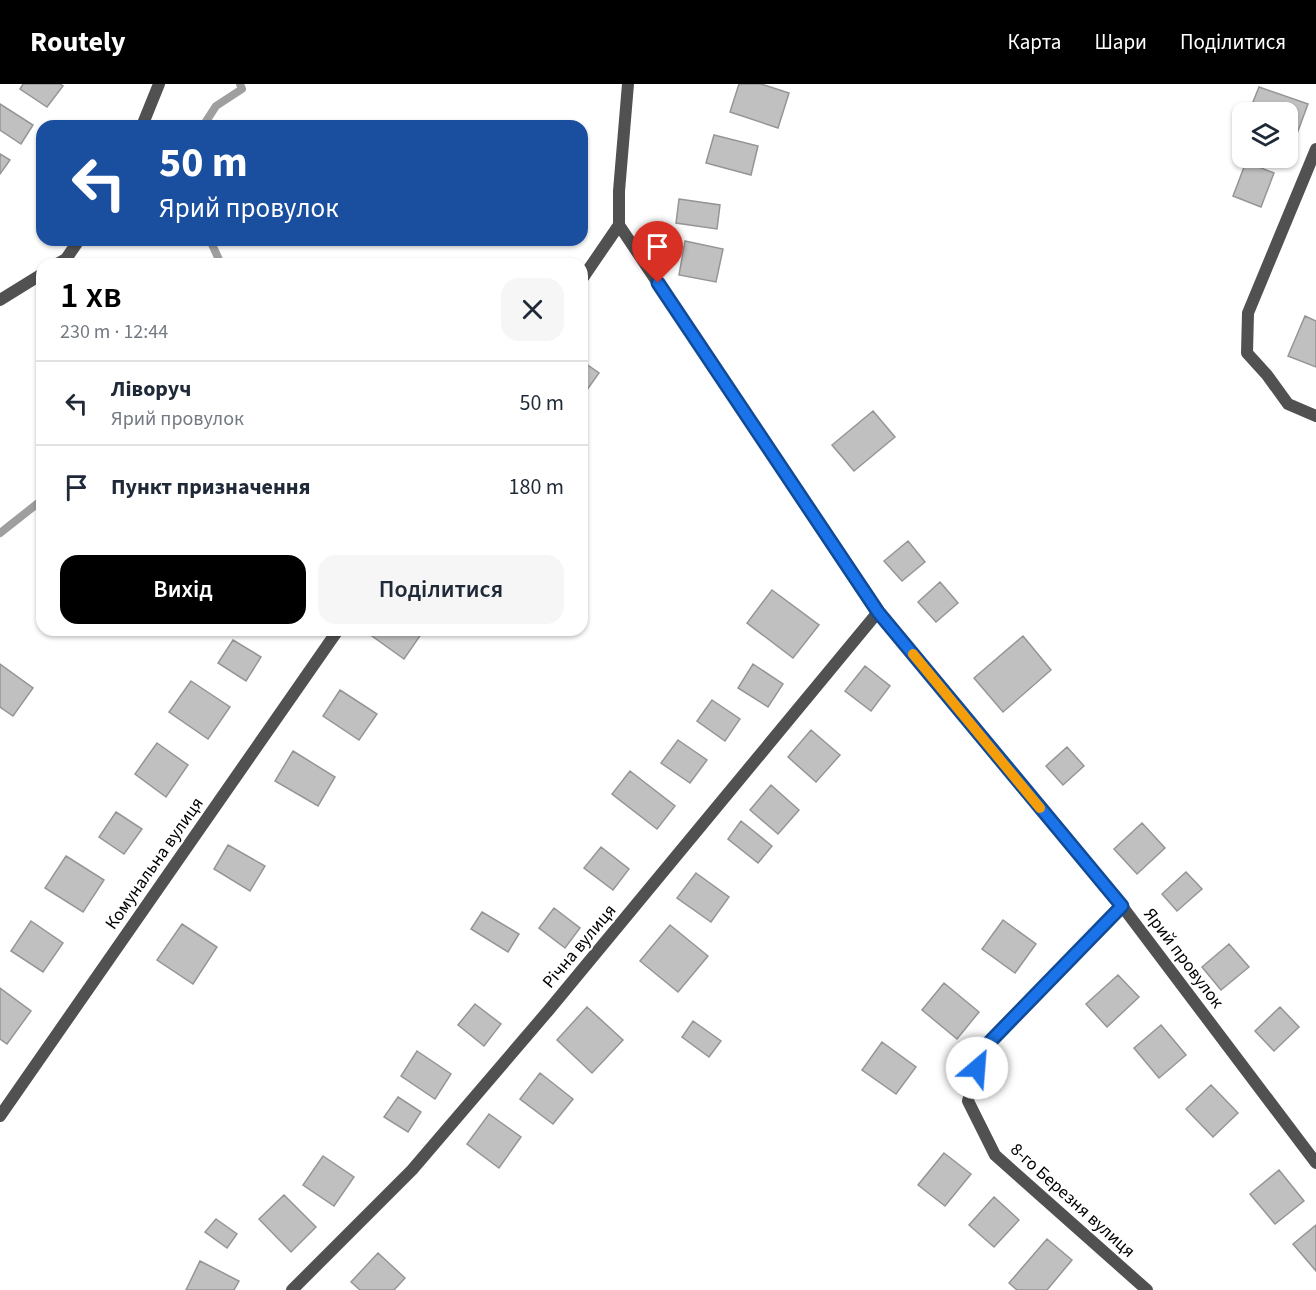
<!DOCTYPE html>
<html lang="uk">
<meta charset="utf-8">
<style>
body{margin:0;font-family:"Source Sans 3",sans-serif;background:#f6f6f7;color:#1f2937;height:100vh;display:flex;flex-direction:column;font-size:22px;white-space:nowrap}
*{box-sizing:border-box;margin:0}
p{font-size:20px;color:#747a83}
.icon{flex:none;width:33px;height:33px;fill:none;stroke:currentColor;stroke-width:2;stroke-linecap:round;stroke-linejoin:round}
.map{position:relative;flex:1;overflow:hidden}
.sheet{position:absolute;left:36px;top:174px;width:552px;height:378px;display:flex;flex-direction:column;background:#fff;border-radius:18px;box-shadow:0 2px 4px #0004}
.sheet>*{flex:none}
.top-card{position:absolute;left:36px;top:36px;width:552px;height:126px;border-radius:18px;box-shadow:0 2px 4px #0004;background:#1a4fa0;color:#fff;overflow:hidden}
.tools{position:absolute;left:1232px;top:18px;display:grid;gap:12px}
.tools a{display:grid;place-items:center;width:66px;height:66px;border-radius:12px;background:#fff;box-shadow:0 2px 4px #0004;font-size:30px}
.pin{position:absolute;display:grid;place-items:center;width:51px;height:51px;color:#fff;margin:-62px -26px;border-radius:50% 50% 50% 0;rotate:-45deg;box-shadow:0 0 6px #0007}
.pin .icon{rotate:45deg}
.me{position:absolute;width:66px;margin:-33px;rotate:27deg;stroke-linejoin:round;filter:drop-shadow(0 0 4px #0008)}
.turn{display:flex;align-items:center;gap:21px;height:126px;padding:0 24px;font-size:27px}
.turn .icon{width:78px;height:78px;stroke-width:2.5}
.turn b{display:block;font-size:42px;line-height:51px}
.round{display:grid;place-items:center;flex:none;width:63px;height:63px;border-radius:18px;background:#f6f6f7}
.head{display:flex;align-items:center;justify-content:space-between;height:102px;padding:0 24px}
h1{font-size:36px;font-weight:600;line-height:45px;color:#000}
.primary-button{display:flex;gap:12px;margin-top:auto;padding:12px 24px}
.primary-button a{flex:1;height:69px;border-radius:18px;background:#000;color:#fff;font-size:24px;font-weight:600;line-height:69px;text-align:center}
.primary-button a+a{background:#f6f6f7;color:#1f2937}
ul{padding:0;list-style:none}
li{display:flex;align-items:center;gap:18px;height:84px;padding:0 24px;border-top:2px solid #e0e1e3}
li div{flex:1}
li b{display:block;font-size:22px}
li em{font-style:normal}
header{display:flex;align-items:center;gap:36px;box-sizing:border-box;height:84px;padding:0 30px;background:#000;color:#fff}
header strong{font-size:28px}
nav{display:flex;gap:33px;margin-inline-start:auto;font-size:21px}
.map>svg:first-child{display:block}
</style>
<header>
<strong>Routely</strong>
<nav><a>Карта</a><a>Шари</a><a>Поділитися</a></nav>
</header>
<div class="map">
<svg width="1316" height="1206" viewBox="0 0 1316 1206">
<rect width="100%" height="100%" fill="#fff"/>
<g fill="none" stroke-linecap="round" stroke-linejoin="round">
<path stroke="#9f9f9f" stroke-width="8" d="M203,42L216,22L242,5L240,0
M210,156L221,180
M0,449L42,416"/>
</g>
<path fill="#c0c0c0" stroke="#959595" stroke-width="1.5" d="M23,0H60L63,2L47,23L20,5Z
M739,0H761L789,9L778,44L730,28Z
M1259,3L1308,20L1295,55L1287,52V28H1249Z
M0,20L33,41L21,60L0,46Z
M714,51L758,62L751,91L706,79Z
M0,70L10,76L0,90Z
M1246,78L1274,89L1261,123L1233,112Z
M679,115L720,121L717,145L676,139Z
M685,157L723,165L716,198L679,191Z
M1305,232L1316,237V283L1288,272Z
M582,277L599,289L582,313Z
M873,327L895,353L854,387L832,361Z
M908,457L925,478L902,497L884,477Z
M940,498L958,519L936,538L918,518Z
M772,506L819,541L793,574L747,539Z
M376,546H424L404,575L372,552Z
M1023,552L1051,586L1003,628L974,594Z
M233,556L261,573L246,597L218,579Z
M0,580L33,604L13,632L0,623Z
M753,580L783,600L768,623L738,604Z
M865,582L890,602L871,627L845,607Z
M191,597L230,623L208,655L169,628Z
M340,606L377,630L359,656L323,632Z
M712,616L740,635L725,657L697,637Z
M811,646L840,671L816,698L788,673Z
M678,656L707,676L690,699L661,679Z
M157,659L188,681L166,713L135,690Z
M1067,663L1084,682L1063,701L1046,682Z
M293,667L335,693L318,722L275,697Z
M630,687L675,722L657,745L612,710Z
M771,701L799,726L778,750L750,726Z
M116,728L142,745L124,770L99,753Z
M741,737L772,762L758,779L728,755Z
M1142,739L1165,764L1137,790L1114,765Z
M228,761L265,782L250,807L214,785Z
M601,763L629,785L613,806L584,784Z
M66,772L104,796L83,828L45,804Z
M1186,788L1202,805L1177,827L1162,810Z
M696,789L729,813L711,838L677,814Z
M554,824L580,844L565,864L539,844Z
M482,828L519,850L508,868L471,845Z
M1003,836L1036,860L1015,889L982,865Z
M31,837L63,859L43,888L11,867Z
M182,840L217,863L193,900L157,876Z
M670,841L708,872L678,908L640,877Z
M1229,860L1249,883L1221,906L1202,883Z
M1118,891L1139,913L1107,943L1086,920Z
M944,899L979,928L957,955L922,926Z
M0,904L31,927L7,960L0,955Z
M475,920L501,940L484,962L458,941Z
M587,923L623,956L592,989L557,956Z
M1280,923L1299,943L1274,967L1255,947Z
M693,937L721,957L709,973L682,953Z
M1161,941L1186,971L1159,994L1134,964Z
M882,958L916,983L896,1010L862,986Z
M417,967L451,990L435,1015L401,992Z
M540,989L573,1015L553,1040L520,1015Z
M1211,1001L1238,1029L1213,1053L1186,1025Z
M398,1013L421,1028L408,1048L384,1033Z
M489,1030L521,1053L499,1084L467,1060Z
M944,1069L971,1090L945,1122L918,1101Z
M323,1072L354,1093L334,1122L303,1101Z
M1279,1086L1304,1117L1275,1140L1250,1110Z
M284,1111L316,1143L291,1168L259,1135Z
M994,1113L1019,1136L994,1163L969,1141Z
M216,1135L237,1150L227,1164L205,1148Z
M1316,1141V1187L1293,1160Z
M1047,1155L1072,1176L1047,1206H1017L1009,1199Z
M378,1169L405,1194L394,1206H360L351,1198Z
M200,1177L239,1197L234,1206H186Z"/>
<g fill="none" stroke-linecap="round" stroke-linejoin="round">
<path stroke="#515151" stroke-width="12" d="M142,42L159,0
M1316,65L1248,229L1247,269L1267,291L1288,320L1316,332
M619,141L878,528L1122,822L1316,1079
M619,141V107L628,0
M57,180L66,175L79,156
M582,195L619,141
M0,216L42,190
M1122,822L981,967L968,1017L995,1071L1147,1206
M0,1032L338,546
M292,1206L412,1086L548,927L878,528"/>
</g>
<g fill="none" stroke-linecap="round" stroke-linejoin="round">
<defs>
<path id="route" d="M658,199L878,528L1122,822L981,967L977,984"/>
</defs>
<use href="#route" stroke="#114b97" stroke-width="15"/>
<use href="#route" stroke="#1a73e8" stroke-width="10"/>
<path stroke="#f59e0b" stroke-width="10" d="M913,570L1040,724"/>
</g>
<g text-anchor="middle" stroke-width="4.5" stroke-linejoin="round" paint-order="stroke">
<g font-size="18" fill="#000" stroke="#fff">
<text transform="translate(154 779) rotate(-55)" y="6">Комунальна вулиця</text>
<text transform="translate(579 862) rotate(-50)" y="6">Річна вулиця</text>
<text transform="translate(1184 874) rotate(53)" y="6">Ярий провулок</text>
<text transform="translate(1073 1116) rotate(42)" y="6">8-го Березня вулиця</text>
</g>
</g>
</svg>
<div class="tools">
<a><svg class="icon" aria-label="layers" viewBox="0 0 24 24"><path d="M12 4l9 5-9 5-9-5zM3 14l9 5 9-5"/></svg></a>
</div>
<div class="pin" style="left:658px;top:199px;background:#d93025"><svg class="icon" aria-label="arrive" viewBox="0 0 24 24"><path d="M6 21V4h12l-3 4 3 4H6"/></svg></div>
<svg class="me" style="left:977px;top:984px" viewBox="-20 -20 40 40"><circle r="19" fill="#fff"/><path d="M0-13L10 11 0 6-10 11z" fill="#1a73e8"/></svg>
<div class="top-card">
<div class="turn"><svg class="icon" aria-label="left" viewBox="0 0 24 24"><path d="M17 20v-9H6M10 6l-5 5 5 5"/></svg><div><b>50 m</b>Ярий провулок</div></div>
</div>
<section class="sheet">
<div class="head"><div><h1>1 хв</h1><p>230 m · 12:44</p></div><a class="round"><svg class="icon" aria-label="close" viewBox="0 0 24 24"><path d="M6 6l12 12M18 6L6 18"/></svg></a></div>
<ul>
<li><svg class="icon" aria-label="left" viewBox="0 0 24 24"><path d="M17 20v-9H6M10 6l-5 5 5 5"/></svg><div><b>Ліворуч</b><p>Ярий провулок</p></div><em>50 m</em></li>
<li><svg class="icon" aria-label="arrive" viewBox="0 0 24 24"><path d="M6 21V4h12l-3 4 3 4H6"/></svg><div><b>Пункт призначення</b></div><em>180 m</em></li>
</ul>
<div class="primary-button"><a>Вихід</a><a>Поділитися</a></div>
</section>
</div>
